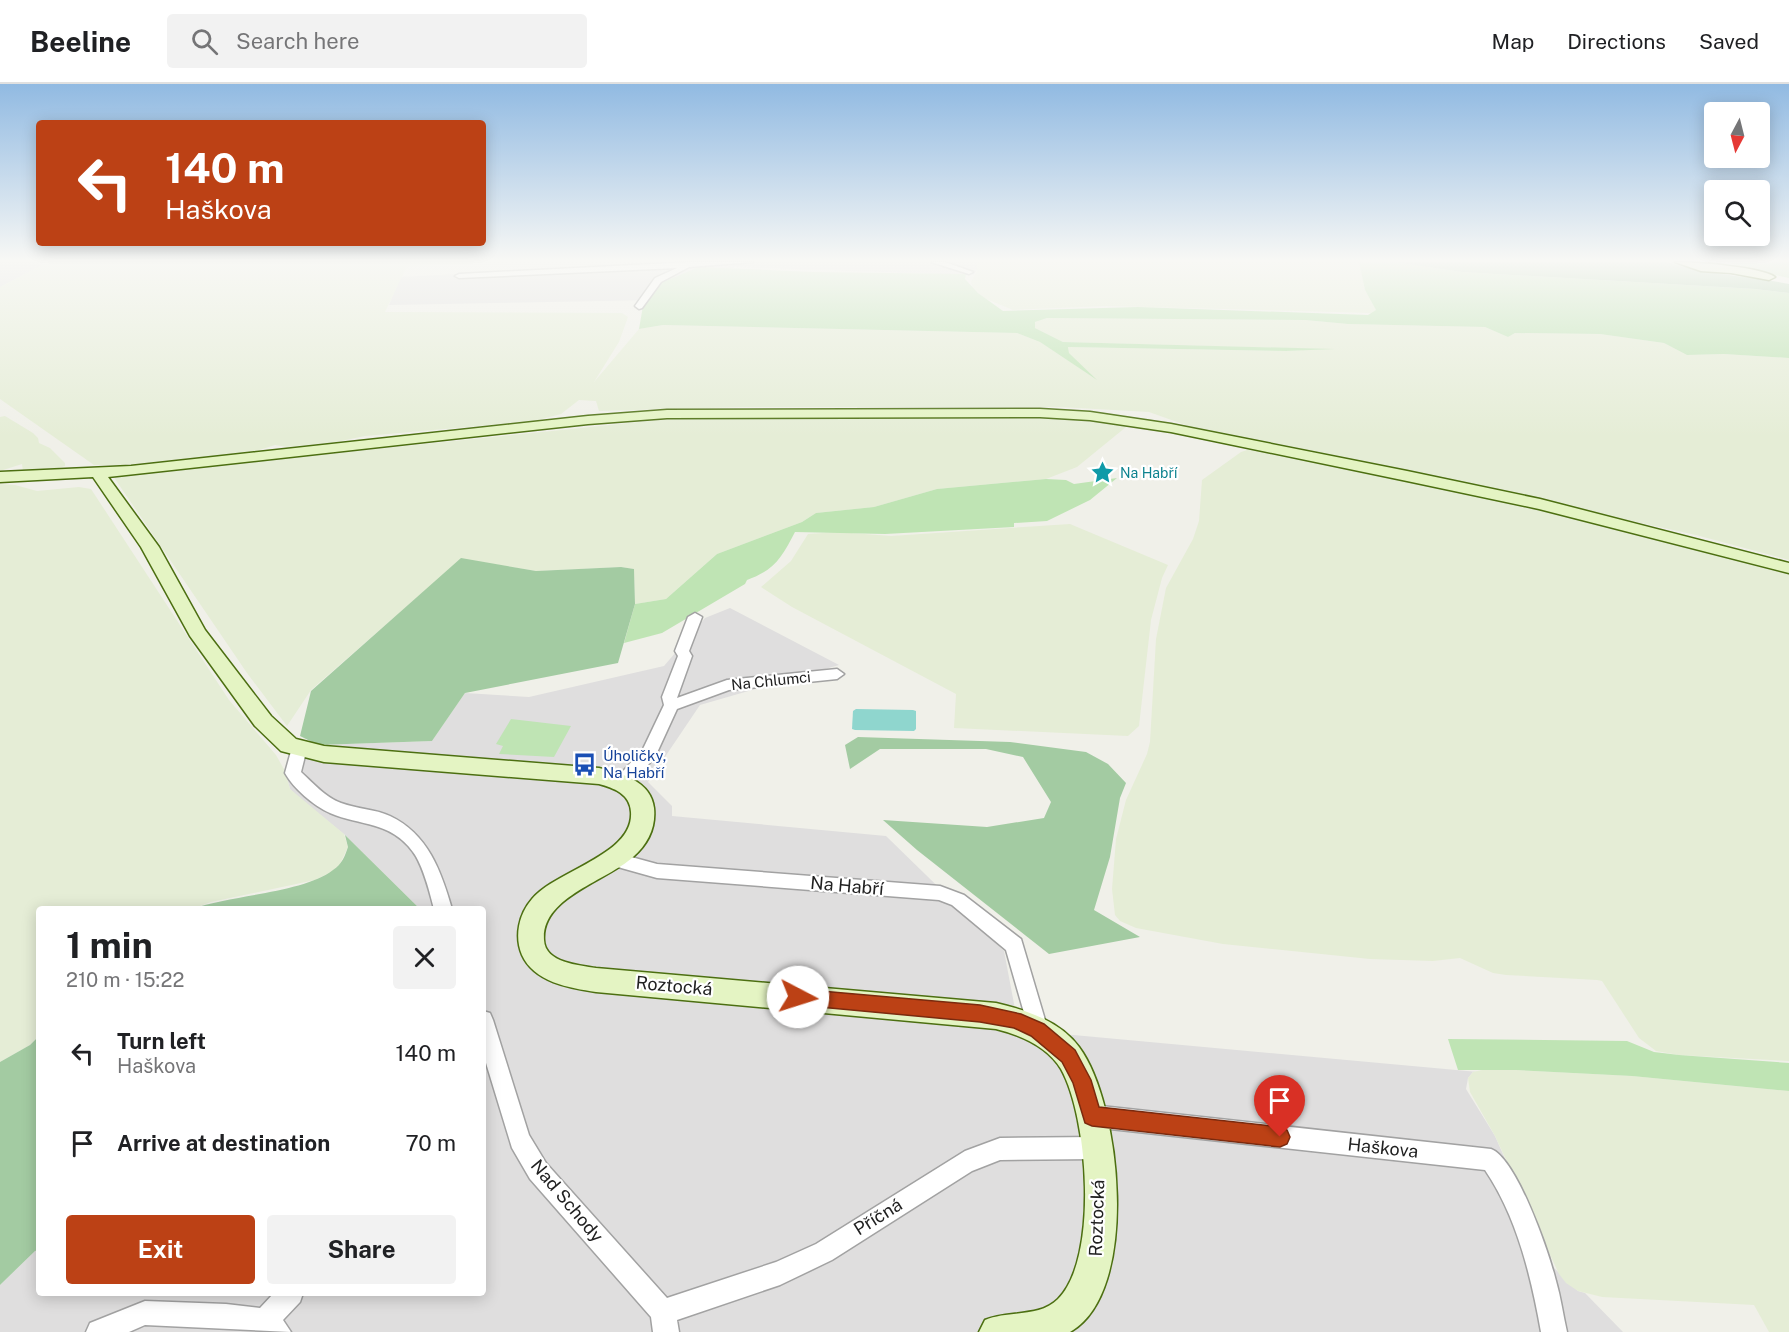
<!DOCTYPE html>
<meta charset="utf-8">
<style>
body{margin:0;font-family:"Public Sans",sans-serif;background:#f2f2f2;color:#202124;height:100vh;display:flex;flex-direction:column;font-size:22px;white-space:nowrap}
*{box-sizing:border-box;margin:0}
p{font-size:20px;color:#757577}
.icon{flex:none;width:33px;height:33px;fill:none;stroke:currentColor;stroke-width:2;stroke-linecap:round;stroke-linejoin:round}
.map{position:relative;flex:1;overflow:hidden}
.details{position:absolute;left:36px;top:822px;width:450px;height:390px;display:flex;flex-direction:column;background:#fff;border-radius:6px;box-shadow:0 3px 15px #0003}
.details>*{flex:none}
.guide{position:absolute;left:36px;top:36px;width:450px;height:126px;border-radius:6px;box-shadow:0 3px 15px #0003;background:#bc4115;color:#fff;overflow:hidden}
.needle{width:39px;rotate:187deg}
.fabs{position:absolute;left:1704px;top:18px;display:grid;gap:12px}
.fabs a{display:grid;place-items:center;width:66px;height:66px;border-radius:6px;background:#fff;box-shadow:0 3px 15px #0003;font-size:30px}
.pin{position:absolute;display:grid;place-items:center;width:51px;height:51px;color:#fff;margin:-62px -26px;border-radius:50% 50% 50% 0;rotate:-45deg;box-shadow:0 0 6px #0007}
.pin .icon{rotate:45deg}
.me{position:absolute;width:66px;margin:-33px;rotate:95deg;stroke-linejoin:round;filter:drop-shadow(0 0 4px #0008)}
.turn{display:flex;align-items:center;gap:21px;height:126px;padding:0 30px;font-size:27px}
.turn .icon{width:78px;height:78px;stroke-width:2.5}
.turn b{display:block;font-size:42px;line-height:51px}
.round{display:grid;place-items:center;flex:none;width:63px;height:63px;border-radius:6px;background:#f2f2f2}
.head{display:flex;align-items:center;justify-content:space-between;height:102px;padding:0 30px}
h1{font-size:36px;font-weight:700;line-height:45px}
.primary-button{display:flex;gap:12px;margin-top:auto;padding:12px 30px}
.primary-button a{flex:1;height:69px;border-radius:6px;background:#bc4115;color:#fff;font-size:24px;font-weight:700;line-height:69px;text-align:center}
.primary-button a+a{background:#f2f2f2;color:#202124}
ul{padding:0;list-style:none}
li{display:flex;align-items:center;gap:18px;height:90px;padding:0 30px}
li div{flex:1}
li b{display:block;font-size:22px}
li em{font-style:normal}
header{display:flex;align-items:center;gap:36px;box-sizing:border-box;height:84px;padding:0 30px;background:#fff;border-bottom:2px solid #e0e0e0}
header strong{font-size:28px}
nav{display:flex;gap:33px;margin-inline-start:auto;font-size:21px}
.search{width:420px;height:54px;background:#f2f2f2;display:flex;align-items:center;gap:15px;box-sizing:border-box;padding:0 21px;border-radius:6px;color:#757577;font-size:22px}
.map>svg:first-child{display:block}
</style>
<header>
<strong>Beeline</strong>
<div class="search"><svg class="icon" aria-label="search" viewBox="0 0 24 24"><circle cx="10" cy="10" r="6"/><path d="M15 15l6 6"/></svg>Search here</div>
<nav><a>Map</a><a>Directions</a><a>Saved</a></nav>
</header>
<div class="map">
<svg width="1789" height="1248" viewBox="0 0 1789 1248">
<rect width="100%" height="100%" fill="#f0f0e9"/>
<path fill="#dfdede" d="M0,178H48L0,203Z
M684,178H977V186L973,191L735,183L677,193L657,216L389,221L400,193Z
M730,524L839,581L700,621L648,698L672,722V732L886,752L1004,867L1019,946L1478,988H1473L1468,994L1466,1005L1495,1052L1552,1182L1578,1207L1585,1209L1623,1248H0V1201L35,1167L39,1166V1209H483V825H420L345,751L297,712L290,705L285,687L318,661L432,657L465,609L529,613L664,582L705,534Z"/>
<path fill="#e5edd6" d="M48,178H517L407,182L385,228L622,229L628,233L619,258L594,298L639,245L663,241L1017,249L1040,258L1094,294L1069,269L1068,263L1286,267L1321,265L1063,258L1035,244V238L1047,234L1305,236L1348,240L1485,243L1508,253L1515,249L1600,250L1664,259L1687,271L1724,270L1789,274V476L1696,451L1289,362L1205,348L1149,328L1059,323H743L599,327L596,317L579,316L561,330L534,337L365,352L336,358L288,363L275,361L253,368L123,381H94L0,315V203Z
M977,178H1359L1365,206L1377,227L1372,229L1106,222L1013,226L984,214L972,203L971,197L977,188Z
M5,332L33,349L38,354L39,359L50,364L65,379V382L48,387L23,388L22,380L0,387V333Z
M697,332L916,334L1051,332L1090,335L1126,343L1077,383L1046,395L937,405L874,423L816,429L802,438L717,470L666,515L635,520L634,485L621,483L536,487L461,475L311,606L287,642L247,589L113,392Z
M1250,365L1556,428L1789,489V977L1679,971L1656,967L1639,954L1602,897L1597,896L1506,891L1493,889L1460,874L1433,877L1370,875L1223,860L1136,844L1120,837L1115,831L1112,805L1116,755L1126,716L1147,670L1150,658L1156,555L1166,504L1193,455L1199,437L1202,396L1241,368Z
M0,400L15,401L37,407L79,403L91,405L229,616L276,671L285,687L290,705L344,750L348,763L340,780L333,787L315,796L211,818L192,825H39V952L30,961L0,978Z
M1070,440L1168,481L1162,494L1151,536L1139,642L1128,652L954,644L956,610L792,523L761,503L791,477L808,450L838,448L891,452Z
M1482,986H1516L1632,992L1789,1007V1248H1769L1754,1221L1602,1213L1578,1207L1566,1199L1559,1190L1495,1052L1470,1008L1468,994L1473,988Z"/>
<path fill="#bfe4b4" d="M1359,178H1394L1462,188L1755,205L1789,209V274L1724,270L1687,271L1664,259L1600,250L1515,249L1508,253L1485,243L1348,240L1305,236L1047,234L1035,238V244L1063,258L1335,265L1286,267L1068,263L1069,269L1097,296L1040,258L1017,249L663,241L639,245L643,222L663,198L699,183L813,188L966,190L965,195L978,209L1003,227L1138,223L1368,231L1376,226L1365,206Z
M1727,178H1789V194L1742,184Z
M1117,394L1090,416L1047,437L1014,439V443L885,450L795,448C782,473 775,486 747,496L745,500L662,549L624,559L635,520L666,515L717,470L802,438L816,429L874,423L937,405L1046,395L1066,396L1074,400Z
M511,635L571,642L554,673L499,670L503,662L496,660Z
M1448,955L1627,957L1654,968L1679,971L1789,979V1007L1632,992L1516,986H1458Z"/>
<path fill="#a3cba2" d="M1394,178H1667C1707,191 1749,192 1789,200V209L1755,205L1462,188Z
M461,474L536,487L621,483L634,485L635,520L618,579L465,609L432,657L318,661L300,652L311,607Z
M858,653L1010,658L1086,668L1108,680L1126,699L1120,714L1110,773L1094,826L1140,853L1049,870L917,766L883,736L987,743L1044,734L1051,718L1023,673L986,665H880L850,685L845,661Z
M345,751L420,825H192C231,811 303,809 333,786C342,780 345,772 348,763Z
M39,952V1166L35,1167L0,1201V978L30,961Z"/>
<path fill="#8fd6ce" d="M856,625L913,626L916,627V645L914,647L855,646L852,645L853,627Z"/>
<g fill="none" stroke-linecap="round" stroke-linejoin="round">
<defs>
<path id="street" d="M690,178H753L689,183L661,198L642,224L639,225L635,222L655,194L677,184L459,194L455,192L459,190Z
M931,178H945L973,188L969,190Z
M695,529L702,533L689,567L692,572L677,614L727,596L837,585L844,590L837,595L729,606L677,625L655,673L628,703H616L614,699L616,695L643,665L664,621L662,613L678,572L675,567L688,533Z
M299,658L305,660L307,664L301,688C313,699 325,713 341,719C357,725 375,725 390,732C428,750 441,787 452,825H434C430,809 423,781 413,768C391,737 360,742 330,729C313,721 294,705 285,689L293,660Z
M613,768L657,780L940,802L964,811L1021,855L1048,946L1045,953L1038,955L1031,953L1006,866L952,821L939,816L657,794L607,780L604,775L607,770Z
M483,927L490,929L493,936L529,1051L546,1079L667,1214L776,1178L816,1160L965,1067L1000,1054L1097,1053L1105,1056L1108,1064L1105,1072L1097,1075L1000,1076L972,1087L832,1176L780,1201L677,1236L679,1248H653L651,1233L530,1095L512,1064L483,969Z
M1092,1021L1491,1065C1517,1075 1549,1169 1556,1197C1561,1214 1563,1231 1567,1248H1541C1531,1192 1517,1133 1485,1086L1092,1043L1084,1040L1081,1032L1084,1024Z
M274,1209H303L300,1218L283,1236L291,1248L145,1241L129,1248H86L90,1239L145,1217L226,1220L260,1224Z"/>
<path id="secondary" d="M1675,178C1694,178 1762,183 1775,193L1769,196L1731,189L1701,187Z
M1040,325L1090,328L1171,340L1407,387L1540,415L1789,479V489L1539,425L1407,397L1171,348L1090,336L1040,333L667,334L588,340L108,393L159,463L205,546L271,632L296,655L324,662L599,684C621,689 651,697 654,724C656,743 648,760 633,773C607,797 541,813 544,856C545,879 579,881 596,884L996,919C1026,926 1060,937 1079,963C1121,1019 1141,1208 1070,1248H979L985,1236C1008,1226 1039,1234 1058,1215C1099,1174 1088,1033 1061,985C1047,962 1020,951 996,945L596,908C569,904 534,898 522,871C514,852 519,830 532,815C556,786 634,771 631,728C630,710 614,704 599,700L324,678L281,667L255,642L190,552L141,463L93,393L0,398V388L131,382L588,332L667,326Z"/>
</defs>
<use href="#street" stroke="#a2a2a2" stroke-width="3"/>
<use href="#secondary" stroke="#4c6f11" stroke-width="3"/>
<use href="#street" fill="#fff" fill-rule="evenodd"/>
<use href="#secondary" fill="#e4f4c3" fill-rule="evenodd"/>
</g>
<linearGradient id="sky" x2="0" y2="1"><stop stop-color="#91bae2"/><stop offset="0.5" stop-color="#f8f8f5"/><stop offset="1" stop-color="#f8f8f5" stop-opacity="0"/></linearGradient>
<rect width="1789" height="353" fill="url(#sky)"/>
<path fill="#bc4115" stroke="#7a2a0e" stroke-width="1.5" d="M798,905L980,921L1021,930L1044,940L1075,966L1091,996L1099,1023L1280,1043L1287,1046L1290,1053L1287,1060L1280,1063L1092,1042L1085,1039L1073,999L1062,978L1031,952L1014,944L980,938L798,921L792,919L789,913L792,907Z"/>
<defs>
<symbol id="sight-bare" viewBox="-9 -9 18 18"><path d="M0-6L1.8-2.2L6-1.7L2.9 1.2L3.7 5.4L0 3.3L-3.7 5.4L-2.9 1.2L-6-1.7L-1.8-2.2Z" fill="#0f9aa8" stroke="#fff" stroke-width="2.5" paint-order="stroke"/></symbol>
<symbol id="bus-bare" viewBox="-9 -9 18 18"><path d="M-5-6H5V4H4V6H2V4H-2V6H-4V4H-5ZM-3.5-4V0h7V-4ZM-3.5 1.2v1.5H-2V1.2ZM2 1.2v1.5H3.5V1.2Z" fill="#1a4fb4" stroke="#fff" stroke-width="2.5" paint-order="stroke"/></symbol>
</defs>
<g fill-rule="evenodd">
<use href="#sight-bare" x="1086" y="372" width="33" height="33"/>
<use href="#bus-bare" x="568" y="664" width="33" height="33"/>
</g>
<g text-anchor="middle" stroke-width="4.5" stroke-linejoin="round" paint-order="stroke">
<g font-size="14" fill="#0d838f" stroke="#fff" text-anchor="start">
<text x="1120" y="394">Na Habří</text>
</g>
<g font-size="15" fill="#212121" stroke="#fff">
<text transform="translate(771 597) rotate(-6)" y="5">Na Chlumci</text>
</g>
<g font-size="15" fill="#164399" stroke="#fff" text-anchor="start">
<text x="603" y="677">Úholičky,<tspan x="603" dy="17">Na Habří</tspan></text>
</g>
<g font-size="18" fill="#212121" stroke="#fff">
<text transform="translate(847 802) rotate(5)" y="6">Na Habří</text>
<text transform="translate(674 902) rotate(5)" y="6">Roztocká</text>
<text transform="translate(1383 1064) rotate(6)" y="6">Haškova</text>
<text transform="translate(567 1117) rotate(50)" y="6">Nad Schody</text>
<text transform="translate(878 1133) rotate(-32)" y="6">Příčná</text>
<text transform="translate(1097 1134) rotate(-88)" y="6">Roztocká</text>
</g>
</g>
</svg>
<div class="fabs">
<a><svg class="needle" viewBox="-14 -14 28 28"><path d="M0-13l5 13h-10z" fill="#e53935"/><path d="M0 13l5-13h-10z" fill="#757577"/></svg></a>
<a><svg class="icon" aria-label="search" viewBox="0 0 24 24"><circle cx="10" cy="10" r="6"/><path d="M15 15l6 6"/></svg></a>
</div>
<div class="pin" style="left:1280px;top:1053px;background:#d93025"><svg class="icon" aria-label="arrive" viewBox="0 0 24 24"><path d="M6 21V4h12l-3 4 3 4H6"/></svg></div>
<svg class="me" style="left:798px;top:913px" viewBox="-20 -20 40 40"><circle r="19" fill="#fff"/><path d="M0-13L10 11 0 6-10 11z" fill="#bc4115"/></svg>
<div class="guide">
<div class="turn"><svg class="icon" aria-label="left" viewBox="0 0 24 24"><path d="M17 20v-9H6M10 6l-5 5 5 5"/></svg><div><b>140 m</b>Haškova</div></div>
</div>
<section class="details">
<div class="head"><div><h1>1 min</h1><p>210 m · 15:22</p></div><a class="round"><svg class="icon" aria-label="close" viewBox="0 0 24 24"><path d="M6 6l12 12M18 6L6 18"/></svg></a></div>
<ul>
<li><svg class="icon" aria-label="left" viewBox="0 0 24 24"><path d="M17 20v-9H6M10 6l-5 5 5 5"/></svg><div><b>Turn left</b><p>Haškova</p></div><em>140 m</em></li>
<li><svg class="icon" aria-label="arrive" viewBox="0 0 24 24"><path d="M6 21V4h12l-3 4 3 4H6"/></svg><div><b>Arrive at destination</b></div><em>70 m</em></li>
</ul>
<div class="primary-button"><a>Exit</a><a>Share</a></div>
</section>
</div>
